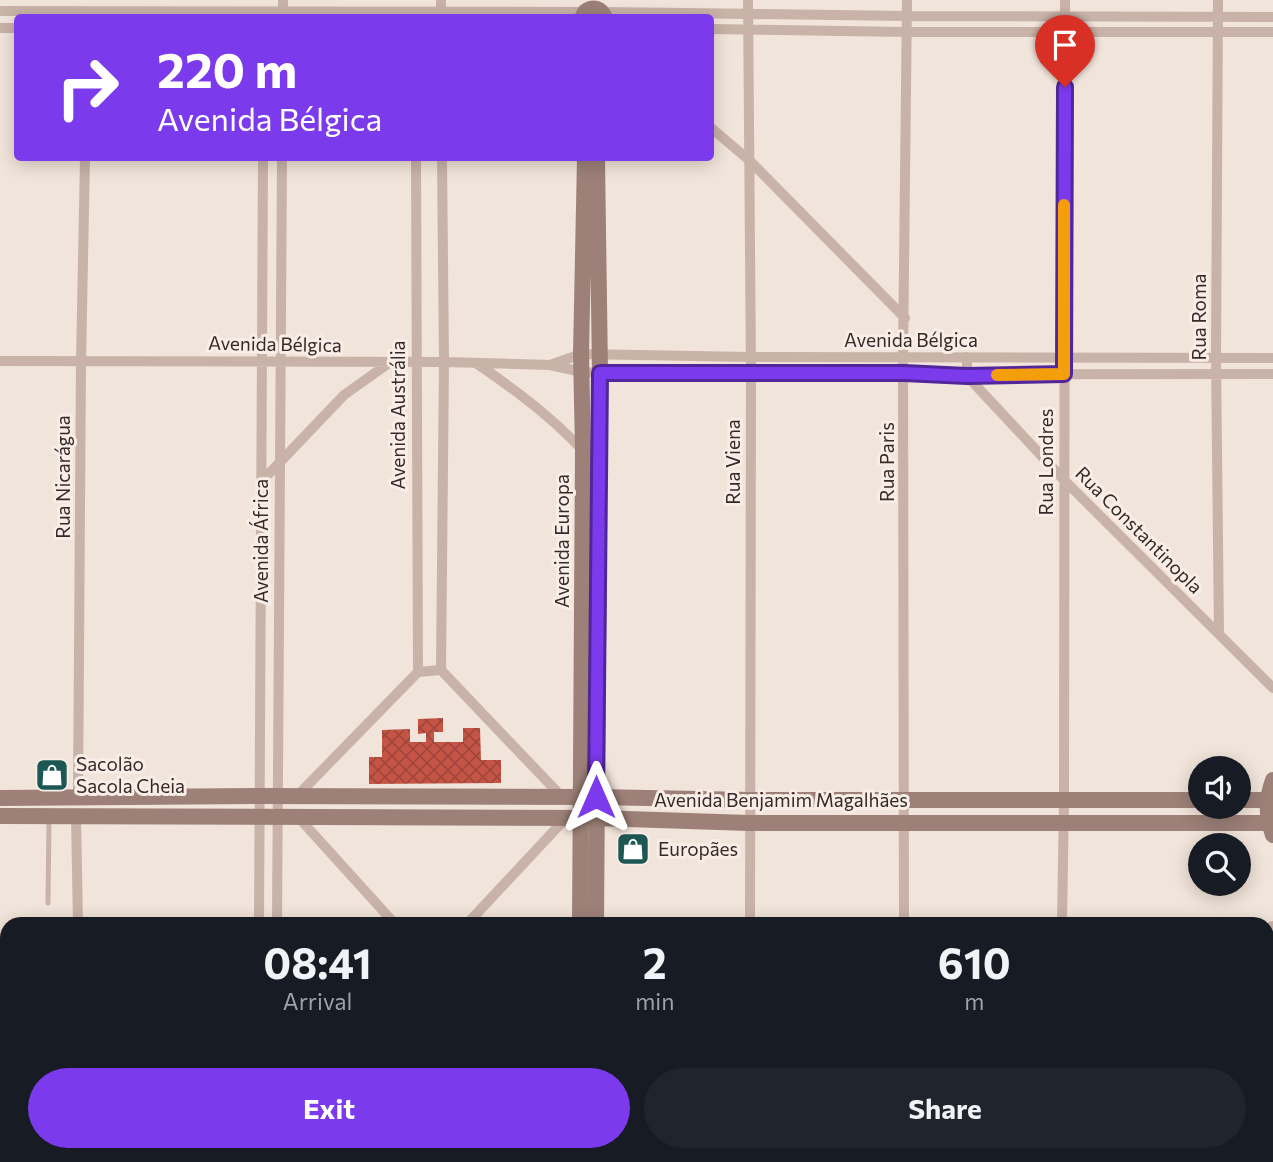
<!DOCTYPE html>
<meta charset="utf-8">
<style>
body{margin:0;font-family:Commissioner,sans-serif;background:#20242c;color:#f1f3f6;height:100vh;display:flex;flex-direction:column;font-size:26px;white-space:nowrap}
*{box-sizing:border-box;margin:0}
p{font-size:23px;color:#9ea1a6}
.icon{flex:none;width:38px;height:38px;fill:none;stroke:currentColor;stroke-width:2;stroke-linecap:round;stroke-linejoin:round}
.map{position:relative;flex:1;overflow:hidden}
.sheet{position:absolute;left:0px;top:917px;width:1274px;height:245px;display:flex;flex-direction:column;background:#171b24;border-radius:21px 21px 0 0;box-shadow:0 4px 18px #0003}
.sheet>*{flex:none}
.top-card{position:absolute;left:14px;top:14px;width:700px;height:147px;border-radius:7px;box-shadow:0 4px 18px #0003;background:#7c3aed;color:#fff;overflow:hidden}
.buttons{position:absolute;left:1188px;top:756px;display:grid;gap:14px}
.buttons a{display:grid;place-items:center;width:63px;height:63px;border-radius:50%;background:#171b24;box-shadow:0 4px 18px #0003;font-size:35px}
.pin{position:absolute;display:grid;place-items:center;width:60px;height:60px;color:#fff;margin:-72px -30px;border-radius:50% 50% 50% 0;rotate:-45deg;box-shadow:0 0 7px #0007}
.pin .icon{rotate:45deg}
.me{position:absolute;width:77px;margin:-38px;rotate:0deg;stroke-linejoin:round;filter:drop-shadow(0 0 5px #0008)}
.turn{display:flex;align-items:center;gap:24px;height:147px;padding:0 28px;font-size:32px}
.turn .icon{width:91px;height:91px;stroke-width:2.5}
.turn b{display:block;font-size:49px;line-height:60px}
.eta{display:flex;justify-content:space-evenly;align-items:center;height:119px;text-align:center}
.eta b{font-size:42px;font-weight:700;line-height:49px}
.cta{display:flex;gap:14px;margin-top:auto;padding:14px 28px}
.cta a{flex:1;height:80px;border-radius:42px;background:#7c3aed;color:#fff;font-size:28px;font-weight:700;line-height:80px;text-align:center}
.cta a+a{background:#20242c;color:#f1f3f6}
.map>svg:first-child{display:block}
</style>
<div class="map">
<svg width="1273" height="1162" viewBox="0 0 1273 1162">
<defs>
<pattern id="building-cross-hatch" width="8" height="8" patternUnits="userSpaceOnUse" patternTransform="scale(1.75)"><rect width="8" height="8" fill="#c55445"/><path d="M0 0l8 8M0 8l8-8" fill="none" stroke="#a1463a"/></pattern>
</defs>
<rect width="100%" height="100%" fill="#f1e4da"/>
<path fill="url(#building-cross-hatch)" d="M443,718V732H434V742H463V728H480L481,760H501V783L369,784V757H382V730L410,729V742H426V733L418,734V719Z"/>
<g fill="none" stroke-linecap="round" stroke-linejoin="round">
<path stroke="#c9b2a7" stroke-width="5" d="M48,903L49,819
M0,1006L7,1007"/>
<path stroke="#c9b2a7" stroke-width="10" d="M283,0V18
M748,0L751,373L750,924
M1218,0L1216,358L1219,634
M0,11L585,12
M602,12L907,16L1273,17
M441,18V0
M0,28H18
M710,29L907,32H1273
M710,127L749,160L905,318
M416,158L418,672
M967,357V376L1064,480L1273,688
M0,361L444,362L550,365L582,372L600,373C824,374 1049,375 1273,374
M476,363C520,393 564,426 598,468
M550,365L581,354L750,357L1273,358
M261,482L344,395L389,363
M441,670L444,362L442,158
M297,796L418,672L441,670L563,798
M78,797L81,362L85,158
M76,816L78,924
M299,818L395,924
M259,924L263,158
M277,924L282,158
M467,924L565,819
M904,924L903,356L907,0
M1062,924L1064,800L1065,0
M280,1155L285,1162
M751,1155V1162
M906,1155V1162
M1212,1155V1162
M77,1162V1155
M258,1162V1155
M415,1162V1155
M440,1162V1155
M1058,1162V1155"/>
<path stroke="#c9b2a7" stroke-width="14" d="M1267,935L1273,928
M1041,1162L1049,1155"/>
<path stroke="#9d8178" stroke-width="16" d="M582,18L585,12C593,6 601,8 605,18
M1273,780C1266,800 1266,815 1273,835
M0,798L258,796L596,797L750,800H1200
M1239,800H1266
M0,816L596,818L749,823H1269
M580,924L583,449L581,354L585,158
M596,924L600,373L597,158
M579,1162V1155
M596,1162V1155"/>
</g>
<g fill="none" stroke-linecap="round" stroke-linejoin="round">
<defs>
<path id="route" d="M596,797L600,373H904L967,376L1064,374L1065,87"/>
</defs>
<use href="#route" stroke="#51269a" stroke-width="18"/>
<use href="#route" stroke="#7c3aed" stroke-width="12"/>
<path stroke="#f59e0b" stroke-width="12" d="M997,375L1064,374V205"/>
</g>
<defs>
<symbol id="shop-square" viewBox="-11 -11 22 22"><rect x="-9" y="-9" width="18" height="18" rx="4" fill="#1d5753" stroke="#f9eee7"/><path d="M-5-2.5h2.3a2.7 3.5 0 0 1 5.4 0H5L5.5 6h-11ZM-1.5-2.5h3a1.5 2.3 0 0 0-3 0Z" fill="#fff"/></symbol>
</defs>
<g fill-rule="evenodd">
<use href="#shop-square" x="33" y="756" width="38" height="38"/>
<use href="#shop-square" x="614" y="830" width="38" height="38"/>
</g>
<g text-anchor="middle" stroke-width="6" stroke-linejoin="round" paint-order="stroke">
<g font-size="19" fill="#362a27" stroke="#f9eee7">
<text transform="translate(1199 317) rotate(-90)" y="7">Rua Roma</text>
<text x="911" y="347">Avenida Bélgica</text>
<text transform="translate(275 344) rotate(1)" y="7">Avenida Bélgica</text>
<text transform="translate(398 415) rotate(-90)" y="7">Avenida Austrália</text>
<text transform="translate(733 462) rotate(-90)" y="7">Rua Viena</text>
<text transform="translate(887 462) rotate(-90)" y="7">Rua Paris</text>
<text transform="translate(1046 462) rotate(-90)" y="7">Rua Londres</text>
<text transform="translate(63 477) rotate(-90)" y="7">Rua Nicarágua</text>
<text transform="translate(1139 530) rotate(45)" y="7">Rua Constantinopla</text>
<text transform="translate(261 541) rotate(-90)" y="7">Avenida África</text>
<text transform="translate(562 541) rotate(-90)" y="7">Avenida Europa</text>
<text x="781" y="807">Avenida Benjamim Magalhães</text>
</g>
<g font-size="19" fill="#362a27" stroke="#f9eee7" text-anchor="start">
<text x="76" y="771">Sacolão<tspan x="76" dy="22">Sacola Cheia</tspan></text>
<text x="658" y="856">Europães</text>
</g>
</g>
</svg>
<div class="buttons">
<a><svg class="icon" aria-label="sound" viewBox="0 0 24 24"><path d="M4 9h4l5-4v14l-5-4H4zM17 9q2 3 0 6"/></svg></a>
<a><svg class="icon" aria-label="search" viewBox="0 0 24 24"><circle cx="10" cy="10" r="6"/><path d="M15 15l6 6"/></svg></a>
</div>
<div class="pin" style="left:1065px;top:87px;background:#d93025"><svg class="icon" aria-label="arrive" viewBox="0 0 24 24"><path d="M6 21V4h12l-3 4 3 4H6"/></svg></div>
<svg class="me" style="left:596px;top:797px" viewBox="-20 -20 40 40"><path d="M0-17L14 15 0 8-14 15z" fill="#7c3aed" stroke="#fff" stroke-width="4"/></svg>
<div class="top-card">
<div class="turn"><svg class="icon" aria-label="right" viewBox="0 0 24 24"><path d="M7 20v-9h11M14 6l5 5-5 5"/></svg><div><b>220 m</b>Avenida Bélgica</div></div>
</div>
<section class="sheet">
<div class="eta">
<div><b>08:41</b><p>Arrival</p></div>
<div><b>2</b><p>min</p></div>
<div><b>610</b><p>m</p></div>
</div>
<div class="cta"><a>Exit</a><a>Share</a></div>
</section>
</div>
